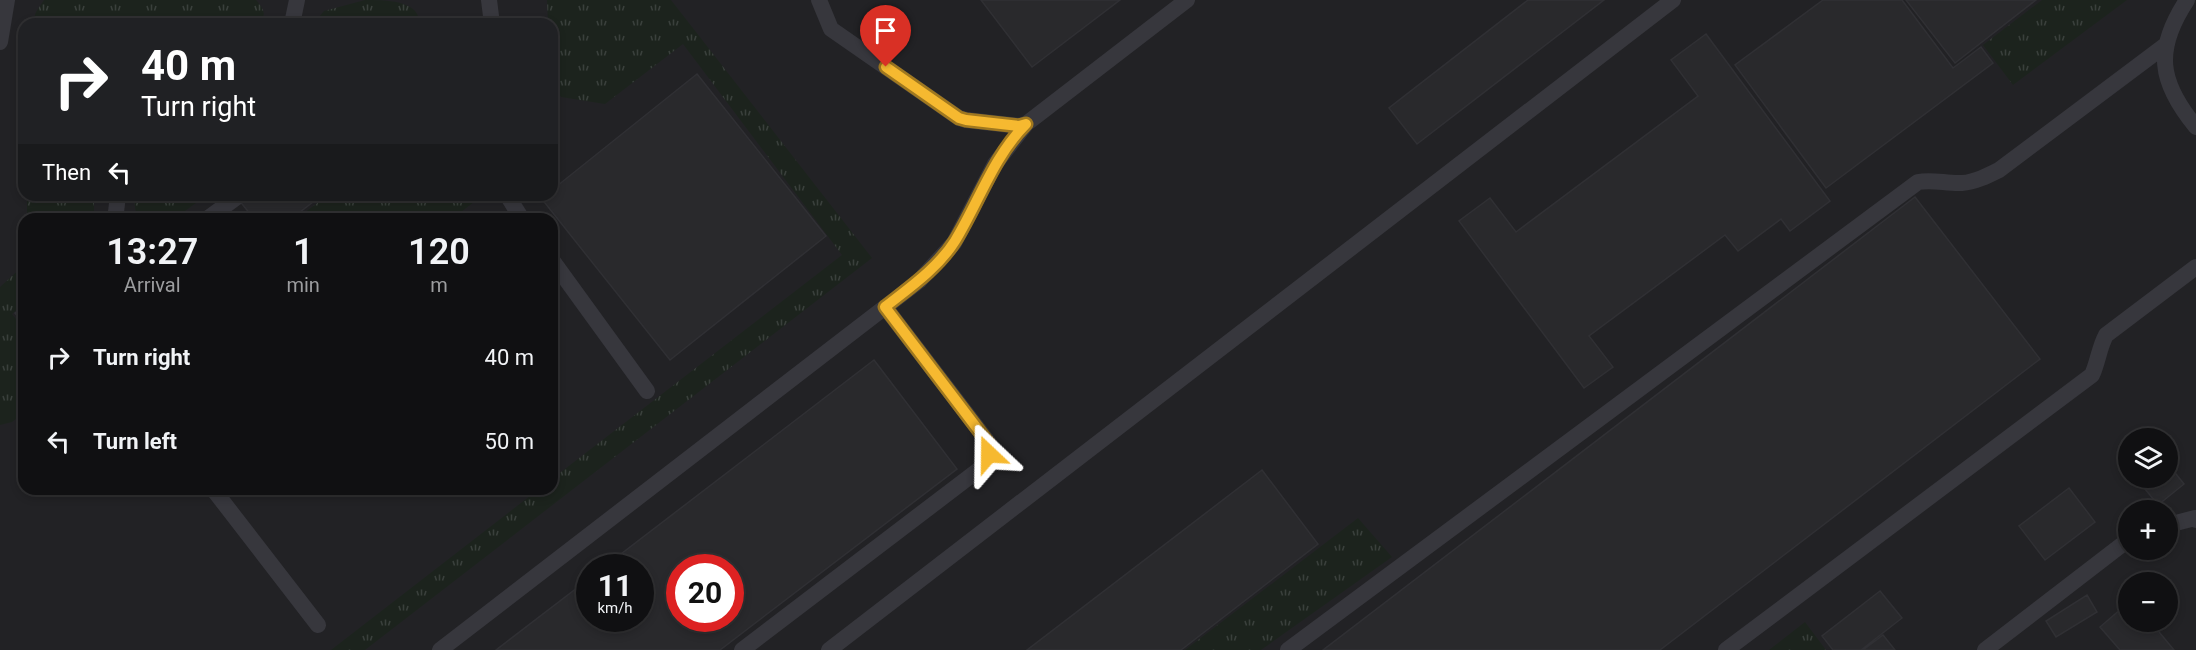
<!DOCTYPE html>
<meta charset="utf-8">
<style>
body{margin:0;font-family:Roboto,sans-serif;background:#1e1e20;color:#f1f3f6;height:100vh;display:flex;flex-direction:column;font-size:22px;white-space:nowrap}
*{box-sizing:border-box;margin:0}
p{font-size:20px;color:#9c9d9f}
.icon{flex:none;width:33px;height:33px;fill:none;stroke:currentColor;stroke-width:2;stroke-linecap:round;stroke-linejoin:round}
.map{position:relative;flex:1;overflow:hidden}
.side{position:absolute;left:18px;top:213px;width:540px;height:282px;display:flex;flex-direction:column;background:#101012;border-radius:18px;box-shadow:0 3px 9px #0003,0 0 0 2px #303032}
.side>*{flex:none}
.guide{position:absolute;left:18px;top:18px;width:540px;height:183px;border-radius:18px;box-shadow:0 3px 9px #0003,0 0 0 2px #303032;background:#202124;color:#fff;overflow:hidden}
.controls{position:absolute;left:2118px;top:428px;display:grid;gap:12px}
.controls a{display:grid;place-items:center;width:60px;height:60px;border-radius:50%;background:#101012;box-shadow:0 3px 9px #0003,0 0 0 2px #303032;font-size:30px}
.speed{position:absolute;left:576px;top:554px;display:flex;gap:12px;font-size:30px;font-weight:700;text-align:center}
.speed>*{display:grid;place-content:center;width:78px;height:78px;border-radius:50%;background:#101012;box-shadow:0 3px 9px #0003,0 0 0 2px #303032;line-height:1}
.speed small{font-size:15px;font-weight:400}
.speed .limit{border:9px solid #d22;background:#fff;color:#111}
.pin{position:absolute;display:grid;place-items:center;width:51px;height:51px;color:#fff;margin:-62px -26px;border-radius:50% 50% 50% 0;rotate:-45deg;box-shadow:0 0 6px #0007}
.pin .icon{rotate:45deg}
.me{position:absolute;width:66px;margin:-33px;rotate:337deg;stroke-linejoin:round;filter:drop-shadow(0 0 4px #0008)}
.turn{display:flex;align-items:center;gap:21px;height:126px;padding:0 24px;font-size:27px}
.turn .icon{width:78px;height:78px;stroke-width:2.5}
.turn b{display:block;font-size:42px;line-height:51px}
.then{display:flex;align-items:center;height:57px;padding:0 24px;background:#0003;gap:12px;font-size:22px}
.eta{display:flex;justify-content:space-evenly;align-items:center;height:102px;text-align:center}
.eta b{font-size:36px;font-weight:600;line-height:42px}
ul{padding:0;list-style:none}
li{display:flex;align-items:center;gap:18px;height:84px;padding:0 24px}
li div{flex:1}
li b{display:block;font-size:22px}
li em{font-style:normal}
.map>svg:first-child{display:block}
</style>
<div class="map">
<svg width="2196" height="650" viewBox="0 0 2196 650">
<defs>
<pattern id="grass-tufts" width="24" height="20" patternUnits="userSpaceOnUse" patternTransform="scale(1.5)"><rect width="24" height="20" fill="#1c231d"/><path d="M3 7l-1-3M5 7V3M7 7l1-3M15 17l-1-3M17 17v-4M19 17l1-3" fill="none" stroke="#3a403c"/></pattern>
</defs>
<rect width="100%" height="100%" fill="#161618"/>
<path fill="#222225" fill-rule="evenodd" d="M0,0H2196V650H0ZM24,24H552V195H24ZM24,219H552V489H24ZM2128,438H2168V477H2128ZM2128,510H2168V549H2128ZM590,567H640V618H590ZM680,567H730V618H680ZM2128,582H2168V621H2128Z"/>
<path fill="url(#grass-tufts)" d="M44,0H256C264,9 268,16 257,24H32L36,12Z
M365,0C385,0 421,0 419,24H313L324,11Z
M547,0H671L872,258L365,650H331L539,489H552V479L842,255L683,44L605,104L561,97L552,85V24H548Z
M2042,0H2127L2013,85L1983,45Z
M27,195H94V219H27Z
M207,195L174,219H137L133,195Z
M328,195H474V202L452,219H296Z
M24,265V303L12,314L24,329V413L12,422L0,425V287Z
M1358,518L1392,557L1261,650H1185Z
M1805,622L1826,650H1769Z"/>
<path fill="#29292c" stroke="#303034" stroke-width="1.5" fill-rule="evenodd" d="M981,0H1120L1032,67Z
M1528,0H1604L1417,144L1389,108Z
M1823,0H1902L1953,68L1981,47L1993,63L1826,188L1735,65Z
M1906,0H2036L1955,63Z
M1706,34L1830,201L1790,231L1781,219L1738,251L1725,235L1589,336L1613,367L1584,388L1459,221L1490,198L1516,232L1698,96L1671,60Z
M697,74L826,236L670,360L541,198L545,195H552V190Z
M235,195H322L291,219H254Z
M1915,197L2040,359L1660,650H1323Z
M24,306V324L15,313Z
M874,360L957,469L720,650H496L590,578V618H640V567H604ZM680,567H730V618H680Z
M2168,464L2184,484L2158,505L2136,478L2168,477Z
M1262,470L1318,544L1181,650H1027Z
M2069,488L2095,522L2045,560L2019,526Z
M1880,591L1902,618L1861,650H1833L1822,636Z
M2087,595L2097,612L2056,637L2046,621Z
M2128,603V621H2150L2174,650H2120L2100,627Z
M1883,635L1895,650H1863Z"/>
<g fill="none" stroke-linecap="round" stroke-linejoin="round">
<path stroke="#37373d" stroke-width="16" d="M489,0L492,24
M819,0L831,29L959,118L966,120L1019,126L1026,124L1187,0
M2187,0C2154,50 2159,82 2196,127
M292,24L297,0
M0,42L7,0
M507,195L522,219
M117,219L116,212L118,195
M207,219L237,197
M552,260L647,391
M213,489L318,625
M2168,525L2195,518L2196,520
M440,650L919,281L954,243L995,164L1026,124
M742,650L981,468L989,455V443L885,307
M829,650L1673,0
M1288,650L1918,182C1933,179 1947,184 1962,183C1975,182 1987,176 1999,170L2167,44
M1726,650L2092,375C2098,362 2099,348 2106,335L2196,267
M1985,650L2128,540"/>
</g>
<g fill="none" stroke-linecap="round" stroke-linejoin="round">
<defs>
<path id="route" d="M886,67L959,118L966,120L1019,126L1026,124C993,157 979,202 955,241C938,268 909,288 885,307L989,444V454"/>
</defs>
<use href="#route" stroke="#a0781f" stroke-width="15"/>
<use href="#route" stroke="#f6b930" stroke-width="10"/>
</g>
</svg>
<div class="controls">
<a><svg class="icon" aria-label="layers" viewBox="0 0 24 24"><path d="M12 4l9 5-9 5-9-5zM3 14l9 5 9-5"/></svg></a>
<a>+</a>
<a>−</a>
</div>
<div class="speed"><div>11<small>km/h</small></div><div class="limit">20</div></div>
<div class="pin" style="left:886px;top:67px;background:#d93025"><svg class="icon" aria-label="arrive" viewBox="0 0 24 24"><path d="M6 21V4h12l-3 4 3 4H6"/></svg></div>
<svg class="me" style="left:989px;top:454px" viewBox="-20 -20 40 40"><path d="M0-17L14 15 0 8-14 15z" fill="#f6b930" stroke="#fff" stroke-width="4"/></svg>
<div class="guide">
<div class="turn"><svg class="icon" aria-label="right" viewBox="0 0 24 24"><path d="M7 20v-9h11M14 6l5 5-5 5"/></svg><div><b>40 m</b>Turn right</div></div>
<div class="then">Then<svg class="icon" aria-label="left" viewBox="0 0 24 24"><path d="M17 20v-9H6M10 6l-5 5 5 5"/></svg></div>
</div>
<section class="side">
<div class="eta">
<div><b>13:27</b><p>Arrival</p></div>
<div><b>1</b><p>min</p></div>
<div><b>120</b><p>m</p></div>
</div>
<ul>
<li><svg class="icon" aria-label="right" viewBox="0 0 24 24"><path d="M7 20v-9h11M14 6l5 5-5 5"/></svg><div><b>Turn right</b></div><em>40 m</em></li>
<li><svg class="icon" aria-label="left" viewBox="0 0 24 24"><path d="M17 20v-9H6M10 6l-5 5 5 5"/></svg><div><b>Turn left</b></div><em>50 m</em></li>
</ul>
</section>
</div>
